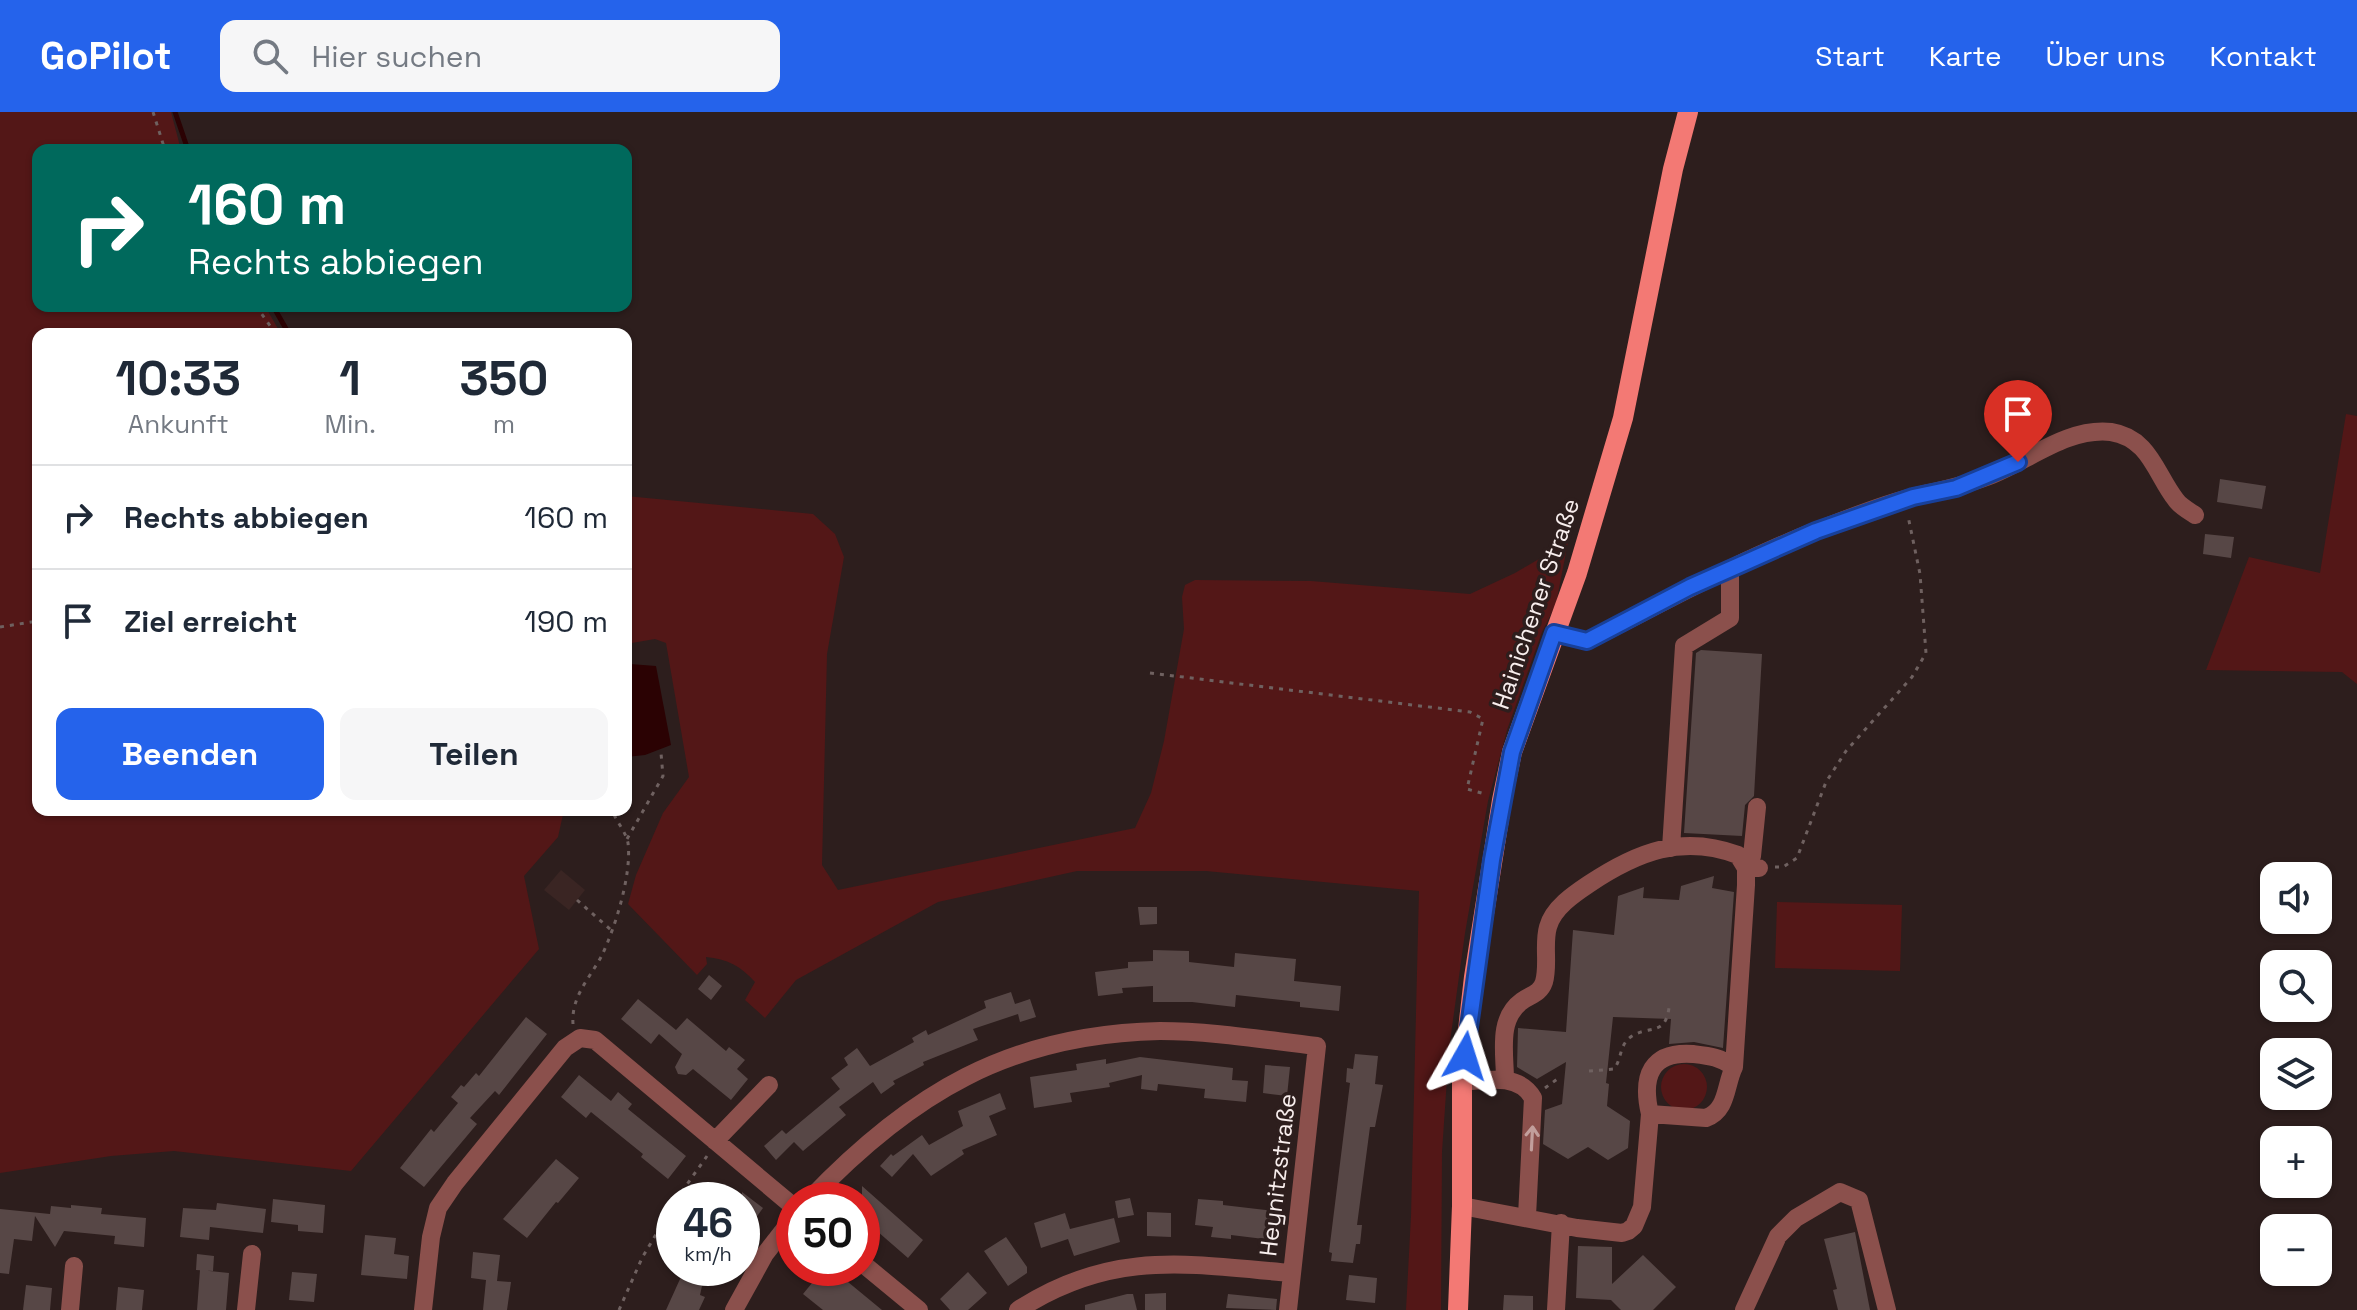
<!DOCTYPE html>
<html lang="de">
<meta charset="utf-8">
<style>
body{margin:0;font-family:"Space Grotesk",sans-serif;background:#f6f6f7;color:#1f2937;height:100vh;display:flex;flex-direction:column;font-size:30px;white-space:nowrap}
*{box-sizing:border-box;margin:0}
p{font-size:26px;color:#747a83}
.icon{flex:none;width:44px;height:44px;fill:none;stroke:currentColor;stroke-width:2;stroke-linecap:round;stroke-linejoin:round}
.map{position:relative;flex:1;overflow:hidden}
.drawer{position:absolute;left:32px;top:216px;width:600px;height:488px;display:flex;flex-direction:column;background:#fff;border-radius:16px;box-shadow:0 2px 6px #0004}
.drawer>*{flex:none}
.banner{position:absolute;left:32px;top:32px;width:600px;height:168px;border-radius:16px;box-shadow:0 2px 6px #0004;background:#00695c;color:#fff;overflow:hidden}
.buttons{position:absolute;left:2260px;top:750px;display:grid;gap:16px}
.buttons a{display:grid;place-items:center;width:72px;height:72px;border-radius:16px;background:#fff;box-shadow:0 2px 6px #0004;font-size:40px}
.speed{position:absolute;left:656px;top:1070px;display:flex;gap:16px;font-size:40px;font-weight:700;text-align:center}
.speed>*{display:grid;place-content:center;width:104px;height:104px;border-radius:50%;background:#fff;box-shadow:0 2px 6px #0004;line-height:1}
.speed small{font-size:20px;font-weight:400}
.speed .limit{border:12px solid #d22;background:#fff;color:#111}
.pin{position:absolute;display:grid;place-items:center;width:68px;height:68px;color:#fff;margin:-82px -34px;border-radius:50% 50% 50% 0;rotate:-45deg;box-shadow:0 0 8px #0007}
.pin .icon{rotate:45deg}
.me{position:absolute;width:88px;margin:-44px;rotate:6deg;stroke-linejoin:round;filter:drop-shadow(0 0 6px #0008)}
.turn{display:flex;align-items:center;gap:28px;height:168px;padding:0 24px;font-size:36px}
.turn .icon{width:104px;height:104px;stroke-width:2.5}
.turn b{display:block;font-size:56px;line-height:68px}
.eta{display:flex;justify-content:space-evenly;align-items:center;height:136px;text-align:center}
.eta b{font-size:48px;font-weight:600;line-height:56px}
.action{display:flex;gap:16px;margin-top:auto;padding:16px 24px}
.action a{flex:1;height:92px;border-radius:16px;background:#2563eb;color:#fff;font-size:32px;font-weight:600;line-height:92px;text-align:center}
.action a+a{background:#f6f6f7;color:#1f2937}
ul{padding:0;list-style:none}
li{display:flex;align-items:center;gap:24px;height:104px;padding:0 24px;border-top:2px solid #e0e1e3}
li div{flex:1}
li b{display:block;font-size:30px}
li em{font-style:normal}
header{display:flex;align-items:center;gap:48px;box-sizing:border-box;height:112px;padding:0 40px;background:#2563eb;color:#fff}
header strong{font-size:38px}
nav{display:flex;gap:44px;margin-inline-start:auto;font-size:28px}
.search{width:560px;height:72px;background:#f6f6f7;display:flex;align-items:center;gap:20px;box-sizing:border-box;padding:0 28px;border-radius:16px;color:#747a83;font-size:30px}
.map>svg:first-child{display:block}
</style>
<header>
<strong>GoPilot</strong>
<div class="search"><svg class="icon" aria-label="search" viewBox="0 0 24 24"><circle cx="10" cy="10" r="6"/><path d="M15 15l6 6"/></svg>Hier suchen</div>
<nav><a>Start</a><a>Karte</a><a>Über uns</a><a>Kontakt</a></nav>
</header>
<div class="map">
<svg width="2357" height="1198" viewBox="0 0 2357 1198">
<rect width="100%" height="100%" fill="#2d1e1d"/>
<path fill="#3a2523" d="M561,758L585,778L569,798L544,778Z"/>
<path fill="#531717" d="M0,0H171L181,38H38V194H265L281,222H38V698H564L558,725L524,764L539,837L351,1059L174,1039L111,1044L0,1061Z
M2346,302L2357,304V572L2342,560L2206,558L2249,445L2320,461Z
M626,384L813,402L835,422L844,445L827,542L822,753L838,778L1135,716L1151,681L1164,629L1184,517L1182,485L1185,473L1195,468L1311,469L1470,482L1515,461L1568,430L1556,492L1542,520L1507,618L1488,689L1465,821L1449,937L1442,1040L1441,1198H1406L1411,1104L1419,779L1206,759H1077L938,790L796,868L765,906L745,888L755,870C741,854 727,847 706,845L707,852L697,863L628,792L636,763L663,701L689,665L666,531L655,527L626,532Z
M1777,790L1902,793L1900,859L1775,856Z
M1661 975a23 23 0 1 1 46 0a23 23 0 1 1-46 0Z"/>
<path fill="#2b0203" d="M630,552L656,554L671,633L645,643L626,645V553Z"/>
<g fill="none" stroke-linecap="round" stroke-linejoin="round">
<path stroke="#2b0203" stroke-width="5" d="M175,0L188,38
M273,194L289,222"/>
</g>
<path fill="#574746" d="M2220,367L2266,374L2262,397L2217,390Z
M2205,422L2234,425L2231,446L2203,442Z
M1701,538L1762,542L1754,684L1745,693L1742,724L1684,721L1696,541Z
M1714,764L1712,776L1734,780L1723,936L1694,930L1669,932L1671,907L1613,905L1606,971L1609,972L1607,994L1630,1009L1628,1036L1608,1048L1588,1035L1568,1047L1543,1032L1545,998L1562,992L1566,950L1537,967L1517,955L1518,916L1566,920L1573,818L1614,823L1618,784L1644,775L1643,786L1679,788L1681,774Z
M1138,795H1157V812L1140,813Z
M1153,838L1189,839V850L1234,855L1235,841L1296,847L1294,869L1341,874L1339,899L1300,895V890L1236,883L1235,895L1192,890H1153V874L1122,876L1123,881L1098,884L1095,860L1128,856V850L1153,849Z
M709,863L722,874L711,888L698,877Z
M1011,880L1015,892L1030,887L1036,905L1020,910L1018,902L973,917L978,928L923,950L924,953L893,969L895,972L881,982L873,970L839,995L846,1003L803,1039L794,1030L776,1048L764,1034L782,1018L786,1022L840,977L831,966L848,953L844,946L857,936L870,954L914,930L912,926L926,918L928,923L986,896L984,889Z
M638,887L676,918L687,906L726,939L729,935L745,948L737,957L748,967L731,988L693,957L686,963L678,962L675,955L682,942L659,922L651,932L621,907Z
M526,905L547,922L499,983L495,979L470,1006L477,1012L424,1075L400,1056L431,1017L434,1020L458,991L451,985L461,973L464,975L476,961L479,964Z
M1355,942L1378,944L1375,972L1383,973L1375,1015H1370L1357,1113H1362L1361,1123L1360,1132H1356L1353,1151L1331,1149L1332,1141L1329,1140L1350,971L1346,970L1347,956L1353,957Z
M1140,945L1233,956L1232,968L1248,969L1246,990L1204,986L1205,977L1158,972L1157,979L1141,977L1142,963L1109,971L1110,975L1070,981L1072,990L1034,996L1030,965L1077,958L1076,952L1106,947V952Z
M1265,953L1290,955L1287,984L1263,981Z
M579,963L611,989L618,980L632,992L628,997L686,1044L668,1067L641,1045L643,1042L591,1000L586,1006L561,985Z
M1000,981L1006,997L989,1004L997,1023L962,1038L964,1042L931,1064L913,1042L892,1065L880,1054L891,1042L893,1044L922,1023L929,1033L963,1014L958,999Z
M556,1047L579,1066L558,1091L556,1090L527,1126L503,1107Z
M862,1074L923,1128L908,1146L862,1106Z
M742,1080L763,1096L742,1125Z
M1130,1086L1134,1103L1118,1106L1115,1089Z
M273,1087L325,1093L323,1121L298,1119V1113L271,1110Z
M1198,1087L1223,1089V1093L1275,1099L1272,1128L1231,1123V1127L1211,1125L1213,1115L1195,1113Z
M217,1091L266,1097L263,1121L210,1115L209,1128L180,1125L183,1096L216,1098Z
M71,1093L102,1096L101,1102L146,1106L144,1135L114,1132L115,1124L64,1119L55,1135L35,1104L32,1129L14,1127L9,1162L0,1161V1097L50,1102L51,1094L71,1096Z
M1147,1100L1171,1101V1125L1147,1124Z
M1065,1101L1070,1117L1114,1106L1120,1130L1074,1144L1068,1127L1041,1136L1034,1111Z
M1855,1120L1870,1198H1838L1833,1178L1837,1177L1824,1127Z
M365,1123L396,1126L394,1142L409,1144L407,1167L361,1163Z
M1006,1125L1027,1155V1161L1008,1174L984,1139Z
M1578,1134L1612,1135V1172L1643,1143L1676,1175L1653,1198H1621L1611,1188L1576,1186Z
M473,1140L500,1143L497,1169L511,1170L507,1198H483L486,1168L471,1166Z
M197,1142L214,1144L213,1159L196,1158Z
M685,1156H712L702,1174L700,1183L705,1185L699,1198H666Z
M794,1156H831L882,1198H823L803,1182L812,1171Z
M200,1158L229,1161L226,1198H197Z
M292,1160L317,1162L314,1190L289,1188Z
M968,1160L987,1181L968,1198H950L940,1187Z
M1349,1163L1377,1166L1375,1191L1346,1188Z
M26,1173L52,1176L50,1198H23Z
M118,1175L144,1178L142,1198H116Z
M1166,1181V1198H1145V1182Z
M1127,1182H1133L1137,1198H1085V1193Z
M1228,1182L1277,1187L1276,1198L1226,1196Z
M1504,1183L1533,1184V1198H1503Z"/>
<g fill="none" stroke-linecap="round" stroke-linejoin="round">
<path stroke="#6f6160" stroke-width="3" stroke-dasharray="4 6" stroke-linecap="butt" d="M153,0L165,38
M256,194L276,222
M0,515L38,509
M1150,561L1470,600L1483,607L1467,677L1485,682
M627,727L663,664L661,641
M1775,755H1783L1797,746L1826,670L1846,639L1912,565L1926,541L1920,462L1908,404
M577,788L611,818
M573,912C571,885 589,867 601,845C615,817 632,762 628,731C626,720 616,709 612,698
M1589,959L1614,957C1622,947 1619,932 1632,924C1650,913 1665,924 1669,896
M1545,976L1560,965
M676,1088L707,1044
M619,1198L642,1146L674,1092"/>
<path stroke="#8b504c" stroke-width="18" d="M1554,521L1587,529C1663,491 1738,449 1818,418C1849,406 1883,392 1916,384C1942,378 1967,373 1992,363C2029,348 2069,315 2111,320C2150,326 2156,363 2176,388C2180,394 2189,399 2195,403
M1757,695L1752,744L1746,756H1759
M1671,736L1684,534L1730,506V457
M1462,970C1486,968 1519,961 1533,986L1527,1104
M1650,1002C1641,964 1651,939 1693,942C1710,944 1720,945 1734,955
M715,1029L769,973
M809,1088C910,982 1009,922 1160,919C1212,919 1265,928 1317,934L1288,1198
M1462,1094L1577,1116L1622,1121L1628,1119L1634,1114L1642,1095L1650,1002L1706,1006C1728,998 1725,973 1734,955L1746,773V756L1738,743C1682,722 1637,740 1589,772C1574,782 1553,796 1548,815C1543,832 1549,853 1544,870C1540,882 1530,883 1522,889C1497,907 1505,941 1505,968
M862,1151L919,1198
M70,1198L74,1154
M246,1198L252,1142
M423,1198L431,1125L438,1096L455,1071L565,936L580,926L595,928L794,1095
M734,1198L765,1142L794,1105
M1018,1198C1112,1137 1187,1152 1291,1161
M1556,1198L1561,1111
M1744,1198L1778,1124L1796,1106L1840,1080L1859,1088L1887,1198"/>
<path stroke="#f37974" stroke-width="20" d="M1458,1198L1462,1094V970L1474,865L1502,688L1512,640L1577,461L1623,306L1673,57L1688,0"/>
</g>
<defs><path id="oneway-shaft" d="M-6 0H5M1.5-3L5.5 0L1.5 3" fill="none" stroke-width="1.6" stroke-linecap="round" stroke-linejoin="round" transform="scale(2)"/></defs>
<use stroke="#c29f9c" href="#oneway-shaft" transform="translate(1532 1026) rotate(-87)"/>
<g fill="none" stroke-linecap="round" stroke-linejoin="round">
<defs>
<path id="route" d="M1465,944L1492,748L1512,640L1554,521L1587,529L1690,475L1816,419L1913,385L1956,376L2018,350"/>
</defs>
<use href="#route" stroke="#184099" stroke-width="20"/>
<use href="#route" stroke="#2563eb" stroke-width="14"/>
</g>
<g text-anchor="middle" stroke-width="7" stroke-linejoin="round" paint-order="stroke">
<g font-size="24" fill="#f8eeed" stroke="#2d1e1d">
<text transform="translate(1536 492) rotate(-71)" y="8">Hainichener Straße</text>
<text transform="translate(1278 1063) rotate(-83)" y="8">Heynitzstraße</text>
</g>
</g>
</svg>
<div class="buttons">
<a><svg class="icon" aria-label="sound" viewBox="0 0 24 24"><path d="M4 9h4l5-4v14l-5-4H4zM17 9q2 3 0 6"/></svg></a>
<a><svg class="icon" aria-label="search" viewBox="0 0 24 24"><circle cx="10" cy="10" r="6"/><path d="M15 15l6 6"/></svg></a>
<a><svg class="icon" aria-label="layers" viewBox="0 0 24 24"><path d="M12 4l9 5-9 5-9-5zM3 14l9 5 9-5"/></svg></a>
<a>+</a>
<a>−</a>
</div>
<div class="speed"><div>46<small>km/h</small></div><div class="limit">50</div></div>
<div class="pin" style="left:2018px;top:350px;background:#d93025"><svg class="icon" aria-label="arrive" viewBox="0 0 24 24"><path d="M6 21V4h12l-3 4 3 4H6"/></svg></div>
<svg class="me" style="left:1465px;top:944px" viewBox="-20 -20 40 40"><path d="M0-17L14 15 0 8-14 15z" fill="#2563eb" stroke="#fff" stroke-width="4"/></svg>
<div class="banner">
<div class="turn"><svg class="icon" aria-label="right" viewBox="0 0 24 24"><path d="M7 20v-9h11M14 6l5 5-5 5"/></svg><div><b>160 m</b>Rechts abbiegen</div></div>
</div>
<section class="drawer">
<div class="eta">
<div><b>10:33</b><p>Ankunft</p></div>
<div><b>1</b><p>Min.</p></div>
<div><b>350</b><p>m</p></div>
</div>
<ul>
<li><svg class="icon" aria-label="right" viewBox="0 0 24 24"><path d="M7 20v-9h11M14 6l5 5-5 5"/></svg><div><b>Rechts abbiegen</b></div><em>160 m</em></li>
<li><svg class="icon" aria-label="arrive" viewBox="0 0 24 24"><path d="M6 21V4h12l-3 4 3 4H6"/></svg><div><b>Ziel erreicht</b></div><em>190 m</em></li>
</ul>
<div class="action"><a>Beenden</a><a>Teilen</a></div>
</section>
</div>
